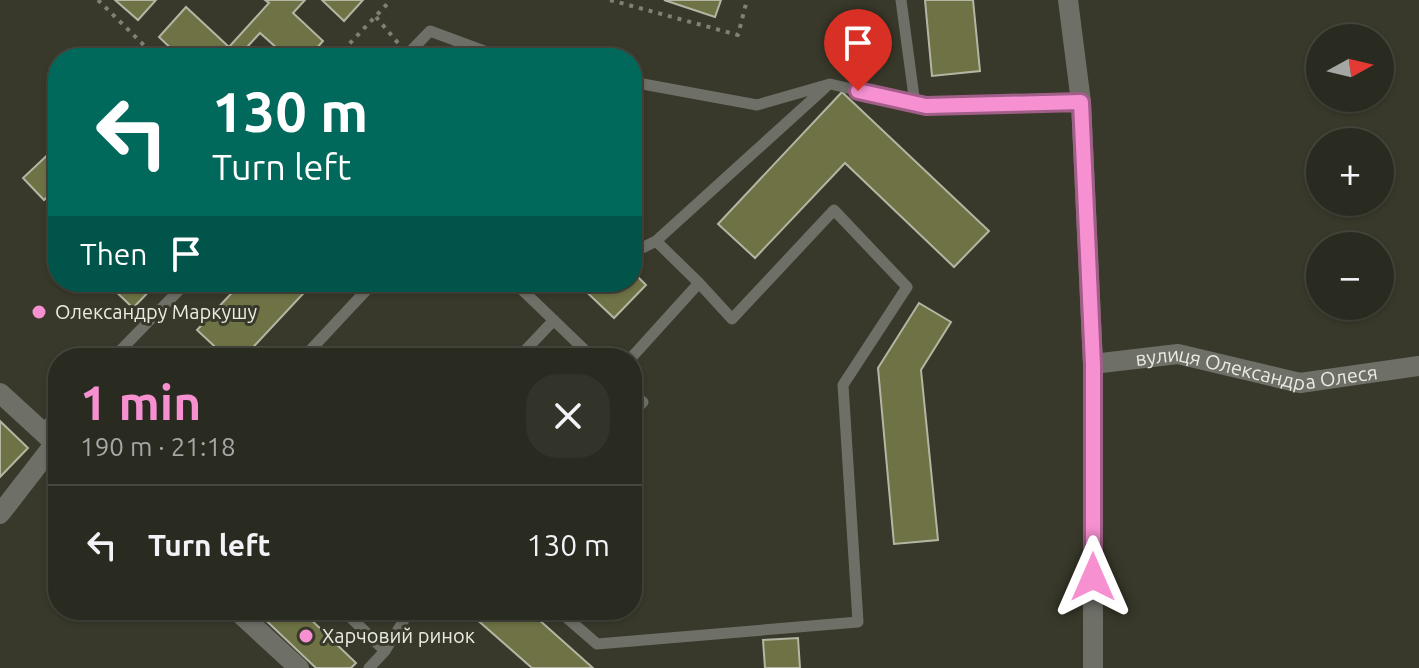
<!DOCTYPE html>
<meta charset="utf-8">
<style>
body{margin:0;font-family:Ubuntu,sans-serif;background:#323329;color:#f1f3f6;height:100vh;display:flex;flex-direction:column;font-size:30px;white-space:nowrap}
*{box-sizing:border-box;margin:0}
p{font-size:26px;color:#a5a7a5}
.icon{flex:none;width:44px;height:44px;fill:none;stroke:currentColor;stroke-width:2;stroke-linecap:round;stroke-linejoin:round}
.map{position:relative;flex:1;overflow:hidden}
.sheet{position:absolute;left:48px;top:348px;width:594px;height:272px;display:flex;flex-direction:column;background:#2a2b20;border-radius:32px;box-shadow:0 2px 6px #0004,0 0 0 2px #46473e}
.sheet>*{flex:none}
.hud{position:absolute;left:48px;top:48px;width:594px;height:244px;border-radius:32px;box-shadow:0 2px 6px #0004,0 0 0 2px #46473e;background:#00695c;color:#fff;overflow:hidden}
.needle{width:52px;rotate:82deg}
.controls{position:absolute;left:1306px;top:24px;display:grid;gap:16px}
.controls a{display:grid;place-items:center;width:88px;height:88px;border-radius:50%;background:#2a2b20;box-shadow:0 2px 6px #0004,0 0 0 2px #46473e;font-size:40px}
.pin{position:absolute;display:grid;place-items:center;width:68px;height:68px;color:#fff;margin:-82px -34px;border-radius:50% 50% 50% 0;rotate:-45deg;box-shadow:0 0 8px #0007}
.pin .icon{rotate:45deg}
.me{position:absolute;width:88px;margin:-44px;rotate:0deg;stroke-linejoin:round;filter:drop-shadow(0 0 6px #0008)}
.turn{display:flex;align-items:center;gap:28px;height:168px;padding:0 32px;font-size:36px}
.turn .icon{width:104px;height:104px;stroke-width:2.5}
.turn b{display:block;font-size:56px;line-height:68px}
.then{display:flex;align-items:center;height:76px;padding:0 32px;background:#0003;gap:16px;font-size:30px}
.round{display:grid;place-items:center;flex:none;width:84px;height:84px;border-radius:32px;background:#323329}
.overview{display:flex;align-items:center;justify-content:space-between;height:136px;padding:0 32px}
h1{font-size:48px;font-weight:600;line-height:60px;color:#f690d1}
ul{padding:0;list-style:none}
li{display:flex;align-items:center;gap:24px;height:120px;padding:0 32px;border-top:2px solid #46473e}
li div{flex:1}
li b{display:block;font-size:30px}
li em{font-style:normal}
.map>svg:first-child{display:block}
</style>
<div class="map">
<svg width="1419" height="668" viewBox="0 0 1419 668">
<rect width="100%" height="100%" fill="#38392a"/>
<path fill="#6f7245" stroke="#b4b6a4" stroke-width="2" d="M115,0H156L138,20Z
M265,0H305L293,13L323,41L308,58H288L260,33L237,58H181L159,37L186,7L229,47L269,3Z
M322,0H363L344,21Z
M664,0H721L715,17Z
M925,0H973L980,71L932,76Z
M842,92L989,231L954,267L845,163L755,258L718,224Z
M58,145V187L44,200L23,178Z
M632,271L646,285L614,318L576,282H632Z
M106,282H158L133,308Z
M242,282H314L243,358H227L197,330Z
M919,303L951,322L921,370L938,540L894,544L878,368Z
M0,421L28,448L0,477Z
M255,610H301L356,663L351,668H316Z
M466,610H528L593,668H532Z
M798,638L800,668H765L763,640Z"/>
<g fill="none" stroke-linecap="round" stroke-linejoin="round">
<path stroke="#808174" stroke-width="4" stroke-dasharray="4 6" stroke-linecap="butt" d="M98,0L157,58
M610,0L738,35L747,0
M376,17L398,43
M336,58L391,0"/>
<path stroke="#6e6f67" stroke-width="11" d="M901,0L915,104
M404,58L430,31L503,58
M632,82L757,105L830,84L926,106L1081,102
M632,245L638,250L656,241L826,87
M514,282L593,358
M113,358L187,282
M303,358L374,282
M518,358L554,320
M631,358L699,283
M632,393L643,402L632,414
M41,431L58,414
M343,610L385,651L369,668
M558,610L597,644L858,622L843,385L907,287L834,210L732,319L699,283L656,241
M385,651L410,610"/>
<g stroke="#6e6f67" stroke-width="20">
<path d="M1068,0L1081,102L1093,364V668"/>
<path id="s1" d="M1093,364L1178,354L1300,383L1419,366"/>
<path d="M0,393L58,446"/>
<path d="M0,514L55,443"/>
<path d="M236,610L299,668"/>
</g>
</g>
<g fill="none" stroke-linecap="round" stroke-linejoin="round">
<defs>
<path id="route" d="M858,91L926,106L1081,102L1093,364V577"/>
</defs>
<use href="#route" stroke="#a05e88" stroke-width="20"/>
<use href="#route" stroke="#f690d1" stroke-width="14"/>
</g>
<g fill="#f690d1" stroke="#38392a" stroke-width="3">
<circle cx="39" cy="312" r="8"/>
<circle cx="306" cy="636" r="8"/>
</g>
<g text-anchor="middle" stroke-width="6" stroke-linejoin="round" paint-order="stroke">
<g font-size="20" fill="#eaebe2" stroke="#38392a" text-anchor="start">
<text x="55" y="319">Олександру Маркушу</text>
<text x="322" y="643">Харчовий ринок</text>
</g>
<g font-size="20" fill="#eaebe2" stroke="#38392a">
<text dy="7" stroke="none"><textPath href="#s1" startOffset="166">вулиця Олександра Олеся</textPath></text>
</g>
</g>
</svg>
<div class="controls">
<a><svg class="needle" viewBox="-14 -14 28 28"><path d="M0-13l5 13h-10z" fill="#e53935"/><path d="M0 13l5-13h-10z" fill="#a5a7a5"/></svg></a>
<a>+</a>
<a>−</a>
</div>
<div class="pin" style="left:858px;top:91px;background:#d93025"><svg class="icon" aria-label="arrive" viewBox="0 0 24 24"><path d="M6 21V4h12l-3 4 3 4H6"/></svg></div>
<svg class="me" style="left:1093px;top:577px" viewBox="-20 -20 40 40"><path d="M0-17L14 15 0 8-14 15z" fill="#f690d1" stroke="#fff" stroke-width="4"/></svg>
<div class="hud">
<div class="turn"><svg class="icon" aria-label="left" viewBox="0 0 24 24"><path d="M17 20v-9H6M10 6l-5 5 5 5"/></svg><div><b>130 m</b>Turn left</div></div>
<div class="then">Then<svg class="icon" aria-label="arrive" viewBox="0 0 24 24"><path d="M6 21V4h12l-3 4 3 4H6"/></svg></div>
</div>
<section class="sheet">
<div class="overview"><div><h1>1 min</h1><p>190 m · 21:18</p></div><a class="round"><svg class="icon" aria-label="close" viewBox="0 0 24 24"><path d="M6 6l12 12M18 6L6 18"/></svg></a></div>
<ul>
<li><svg class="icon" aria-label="left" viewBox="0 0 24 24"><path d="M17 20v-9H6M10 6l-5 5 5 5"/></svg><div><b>Turn left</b></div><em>130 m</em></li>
</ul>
</section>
</div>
